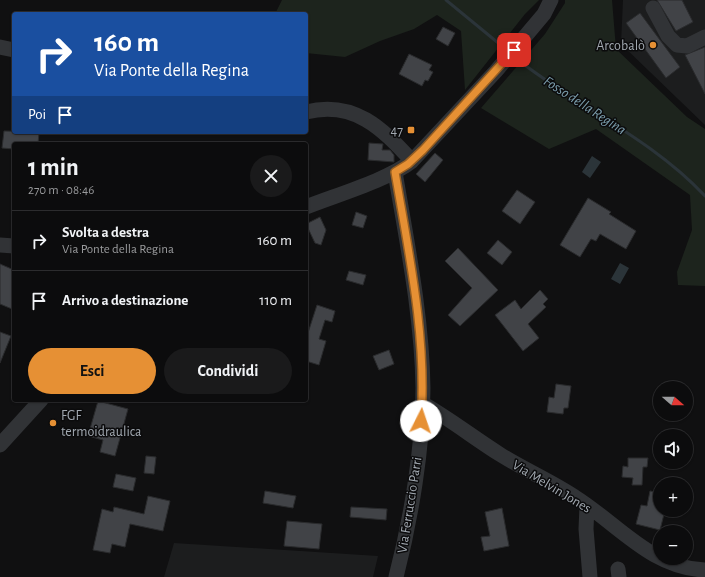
<!DOCTYPE html>
<html lang="it">
<meta charset="utf-8">
<style>
body{margin:0;font-family:"Alegreya Sans",sans-serif;background:#1a1a1b;color:#f1f3f6;height:100vh;display:flex;flex-direction:column;font-size:15px;white-space:nowrap}
*{box-sizing:border-box;margin:0}
p{font-size:13px;color:#9a9b9d}
.icon{flex:none;width:22px;height:22px;fill:none;stroke:currentColor;stroke-width:2;stroke-linecap:round;stroke-linejoin:round}
.map{position:relative;flex:1;overflow:hidden}
.details{position:absolute;left:12px;top:142px;width:296px;height:260px;display:flex;flex-direction:column;background:#0c0c0d;border-radius:4px;box-shadow:0 1px 3px #0004,0 0 0 1px #2c2c2e}
.details>*{flex:none}
.hud{position:absolute;left:12px;top:12px;width:296px;height:122px;border-radius:4px;box-shadow:0 1px 3px #0004,0 0 0 1px #2c2c2e;background:#1a4fa0;color:#fff;overflow:hidden}
.needle{width:26px;rotate:110deg}
.fabs{position:absolute;left:653px;top:381px;display:grid;gap:8px}
.fabs a{display:grid;place-items:center;width:40px;height:40px;border-radius:50%;background:#0c0c0d;box-shadow:0 1px 3px #0004,0 0 0 1px #2c2c2e;font-size:20px}
.pin{position:absolute;display:grid;place-items:center;width:34px;height:34px;color:#fff;margin:-17px;border-radius:8px;box-shadow:0 2px 6px #0006}
.me{position:absolute;width:44px;margin:-22px;rotate:4deg;stroke-linejoin:round;filter:drop-shadow(0 0 3px #0008)}
.turn{display:flex;align-items:center;gap:14px;height:84px;padding:0 16px;font-size:18px}
.turn .icon{width:52px;height:52px;stroke-width:2.5}
.turn b{display:block;font-size:28px;line-height:34px}
.then{display:flex;align-items:center;height:38px;padding:0 16px;background:#0003;gap:8px;font-size:15px}
.round{display:grid;place-items:center;flex:none;width:42px;height:42px;border-radius:21px;background:#1a1a1b}
.headline{display:flex;align-items:center;justify-content:space-between;height:68px;padding:0 16px}
h1{font-size:24px;font-weight:700;line-height:30px}
.button{display:flex;gap:8px;margin-top:auto;padding:8px 16px}
.button a{flex:1;height:46px;border-radius:24px;background:#e69034;color:#111;font-size:16px;font-weight:700;line-height:46px;text-align:center}
.button a+a{background:#1a1a1b;color:#f1f3f6}
ul{padding:0;list-style:none}
li{display:flex;align-items:center;gap:12px;height:60px;padding:0 16px;border-top:1px solid #2c2c2e}
li div{flex:1}
li b{display:block;font-size:15px}
li em{font-style:normal}
.map>svg:first-child{display:block}
</style>
<div class="map">
<svg width="705" height="577" viewBox="0 0 705 577">
<rect width="100%" height="100%" fill="#101011"/>
<path fill="#1c1d1e" d="M623,0H705V125L621,44Z
M174,543L378,556L373,577H164Z"/>
<path fill="#1d241d" d="M282,0H539L525,14L465,90L461,31L437,15L414,29L380,41L345,57L306,53V14H275Z
M565,0H612L616,49L687,117L705,129V286L678,285L677,272L692,230L690,195L596,129L549,149L481,108L545,34L565,3Z"/>
<path fill="#2b3439" d="M592,156L601,162L590,178L582,172Z
M620,263L629,268L620,284L611,279Z"/>
<g fill="none" stroke-linecap="round" stroke-linejoin="round">
<path stroke="#2b3439" stroke-width="3" d="M446,0L508,51
M513,56C575,106 650,137 705,196"/>
</g>
<path fill="#414347" stroke="#2a2b2d" d="M657,0H682L693,22L676,31Z
M640,13L680,67L666,78L626,23Z
M443,27L455,33L448,46L436,39Z
M705,47V94L685,55Z
M409,54L432,65L429,70L433,72L428,81L425,80L422,86L399,74Z
M4,131L39,132L38,144H14V149L2,148Z
M369,143L383,144L382,150H390L394,155V162L368,160Z
M435,153L443,160L425,182L416,174Z
M517,190L535,202L520,224L502,211Z
M588,198L611,212L609,214L636,231L626,249L600,234L596,241L591,239L580,257L560,245Z
M356,212L367,216L363,228L352,225Z
M320,217L326,230L321,245L315,243L306,224Z
M498,240L512,252L502,265L487,253Z
M458,248L498,290L460,326L448,315L472,288L445,261Z
M0,264L14,270V304L12,309L0,304Z
M349,271L366,275L363,285L346,280Z
M540,290L548,299L543,304L546,307L528,324L539,338L523,351L495,315L515,300L521,309Z
M317,305L335,311L332,322L325,320L319,339L326,341L319,365L306,361V339Z
M0,332L11,336L0,363Z
M389,350L394,364L379,370L373,356Z
M556,384L571,386L568,408H564L563,414L547,412L549,397L554,398Z
M98,401L128,409L115,456L100,452L103,440L88,436Z
M146,456L156,457L154,474L144,473Z
M628,458H648L647,467H643L642,485H632L633,478L622,477L623,466L628,467Z
M116,474L136,478L133,491L113,487Z
M265,491L296,496L293,508L263,503Z
M650,491L660,493V510H665L660,530L636,524L641,505L647,506Z
M148,496L170,501L163,531L130,524L125,547L112,544L110,553L93,550L102,509L113,512L114,507L144,514Z
M351,507L387,509L386,520L350,517Z
M502,508L509,546L484,551L481,537L490,536L485,512Z
M287,521L322,524L319,549L284,546Z"/>
<g fill="none" stroke-linecap="round" stroke-linejoin="round">
<path stroke="#313336" stroke-width="15" d="M653,8L668,36L677,45L687,46L705,37
M0,47L14,50
M306,112C354,100 382,128 412,161
M395,172C407,243 422,316 423,388C423,448 411,519 396,577
M306,207C336,195 388,180 412,161L496,71L544,14L551,0
M0,245L14,246
M422,403C450,419 474,438 501,455C525,470 551,481 575,497C618,524 651,568 705,570
M0,445L41,400
M587,506L586,529L590,577
M618,569L619,577"/>
</g>
<g fill="none" stroke-linecap="round" stroke-linejoin="round">
<defs>
<path id="route" d="M421,421C427,338 409,254 395,172L408,164L423,150L514,50"/>
</defs>
<use href="#route" stroke="#965e22" stroke-width="10"/>
<use href="#route" stroke="#e69034" stroke-width="7"/>
</g>
<g fill="#e69034" stroke="#0b0b0c" stroke-width="1.5">
<circle cx="653" cy="45" r="4"/>
<rect x="407" y="126" width="8" height="8" rx="2"/>
<circle cx="53" cy="423" r="4"/>
</g>
<g text-anchor="middle" stroke-width="3" stroke-linejoin="round" paint-order="stroke">
<g font-size="14" fill="#a2a9b1" stroke="#0b0b0c" text-anchor="end">
<text x="645" y="50">Arcobalò</text>
<text x="403" y="135">47</text>
<text x="61" y="420" text-anchor="start">FGF<tspan x="61" dy="16">termoidraulica</tspan></text>
</g>
<g font-size="14" fill="#a2a9b1" stroke="#0b0b0c">
<text transform="translate(552 486) rotate(31)" y="5">Via Melvin Jones</text>
<text transform="translate(409 505) rotate(-81)" y="5">Via Ferruccio Parri</text>
</g>
<g font-size="15" font-style="italic" fill="#7a9cab" stroke="#0b0b0c">
<text transform="translate(585 105) rotate(33)" y="5">Fosso della Regina</text>
</g>
</g>
</svg>
<div class="fabs">
<a><svg class="needle" viewBox="-14 -14 28 28"><path d="M0-13l5 13h-10z" fill="#e53935"/><path d="M0 13l5-13h-10z" fill="#9a9b9d"/></svg></a>
<a><svg class="icon" aria-label="sound" viewBox="0 0 24 24"><path d="M4 9h4l5-4v14l-5-4H4zM17 9q2 3 0 6"/></svg></a>
<a>+</a>
<a>−</a>
</div>
<div class="pin" style="left:514px;top:50px;background:#d93025"><svg class="icon" aria-label="arrive" viewBox="0 0 24 24"><path d="M6 21V4h12l-3 4 3 4H6"/></svg></div>
<svg class="me" style="left:421px;top:421px" viewBox="-20 -20 40 40"><circle r="19" fill="#fff"/><path d="M0-13L10 11 0 6-10 11z" fill="#e69034"/></svg>
<div class="hud">
<div class="turn"><svg class="icon" aria-label="right" viewBox="0 0 24 24"><path d="M7 20v-9h11M14 6l5 5-5 5"/></svg><div><b>160 m</b>Via Ponte della Regina</div></div>
<div class="then">Poi<svg class="icon" aria-label="arrive" viewBox="0 0 24 24"><path d="M6 21V4h12l-3 4 3 4H6"/></svg></div>
</div>
<section class="details">
<div class="headline"><div><h1>1 min</h1><p>270 m · 08:46</p></div><a class="round"><svg class="icon" aria-label="close" viewBox="0 0 24 24"><path d="M6 6l12 12M18 6L6 18"/></svg></a></div>
<ul>
<li><svg class="icon" aria-label="right" viewBox="0 0 24 24"><path d="M7 20v-9h11M14 6l5 5-5 5"/></svg><div><b>Svolta a destra</b><p>Via Ponte della Regina</p></div><em>160 m</em></li>
<li><svg class="icon" aria-label="arrive" viewBox="0 0 24 24"><path d="M6 21V4h12l-3 4 3 4H6"/></svg><div><b>Arrivo a destinazione</b></div><em>110 m</em></li>
</ul>
<div class="button"><a>Esci</a><a>Condividi</a></div>
</section>
</div>
